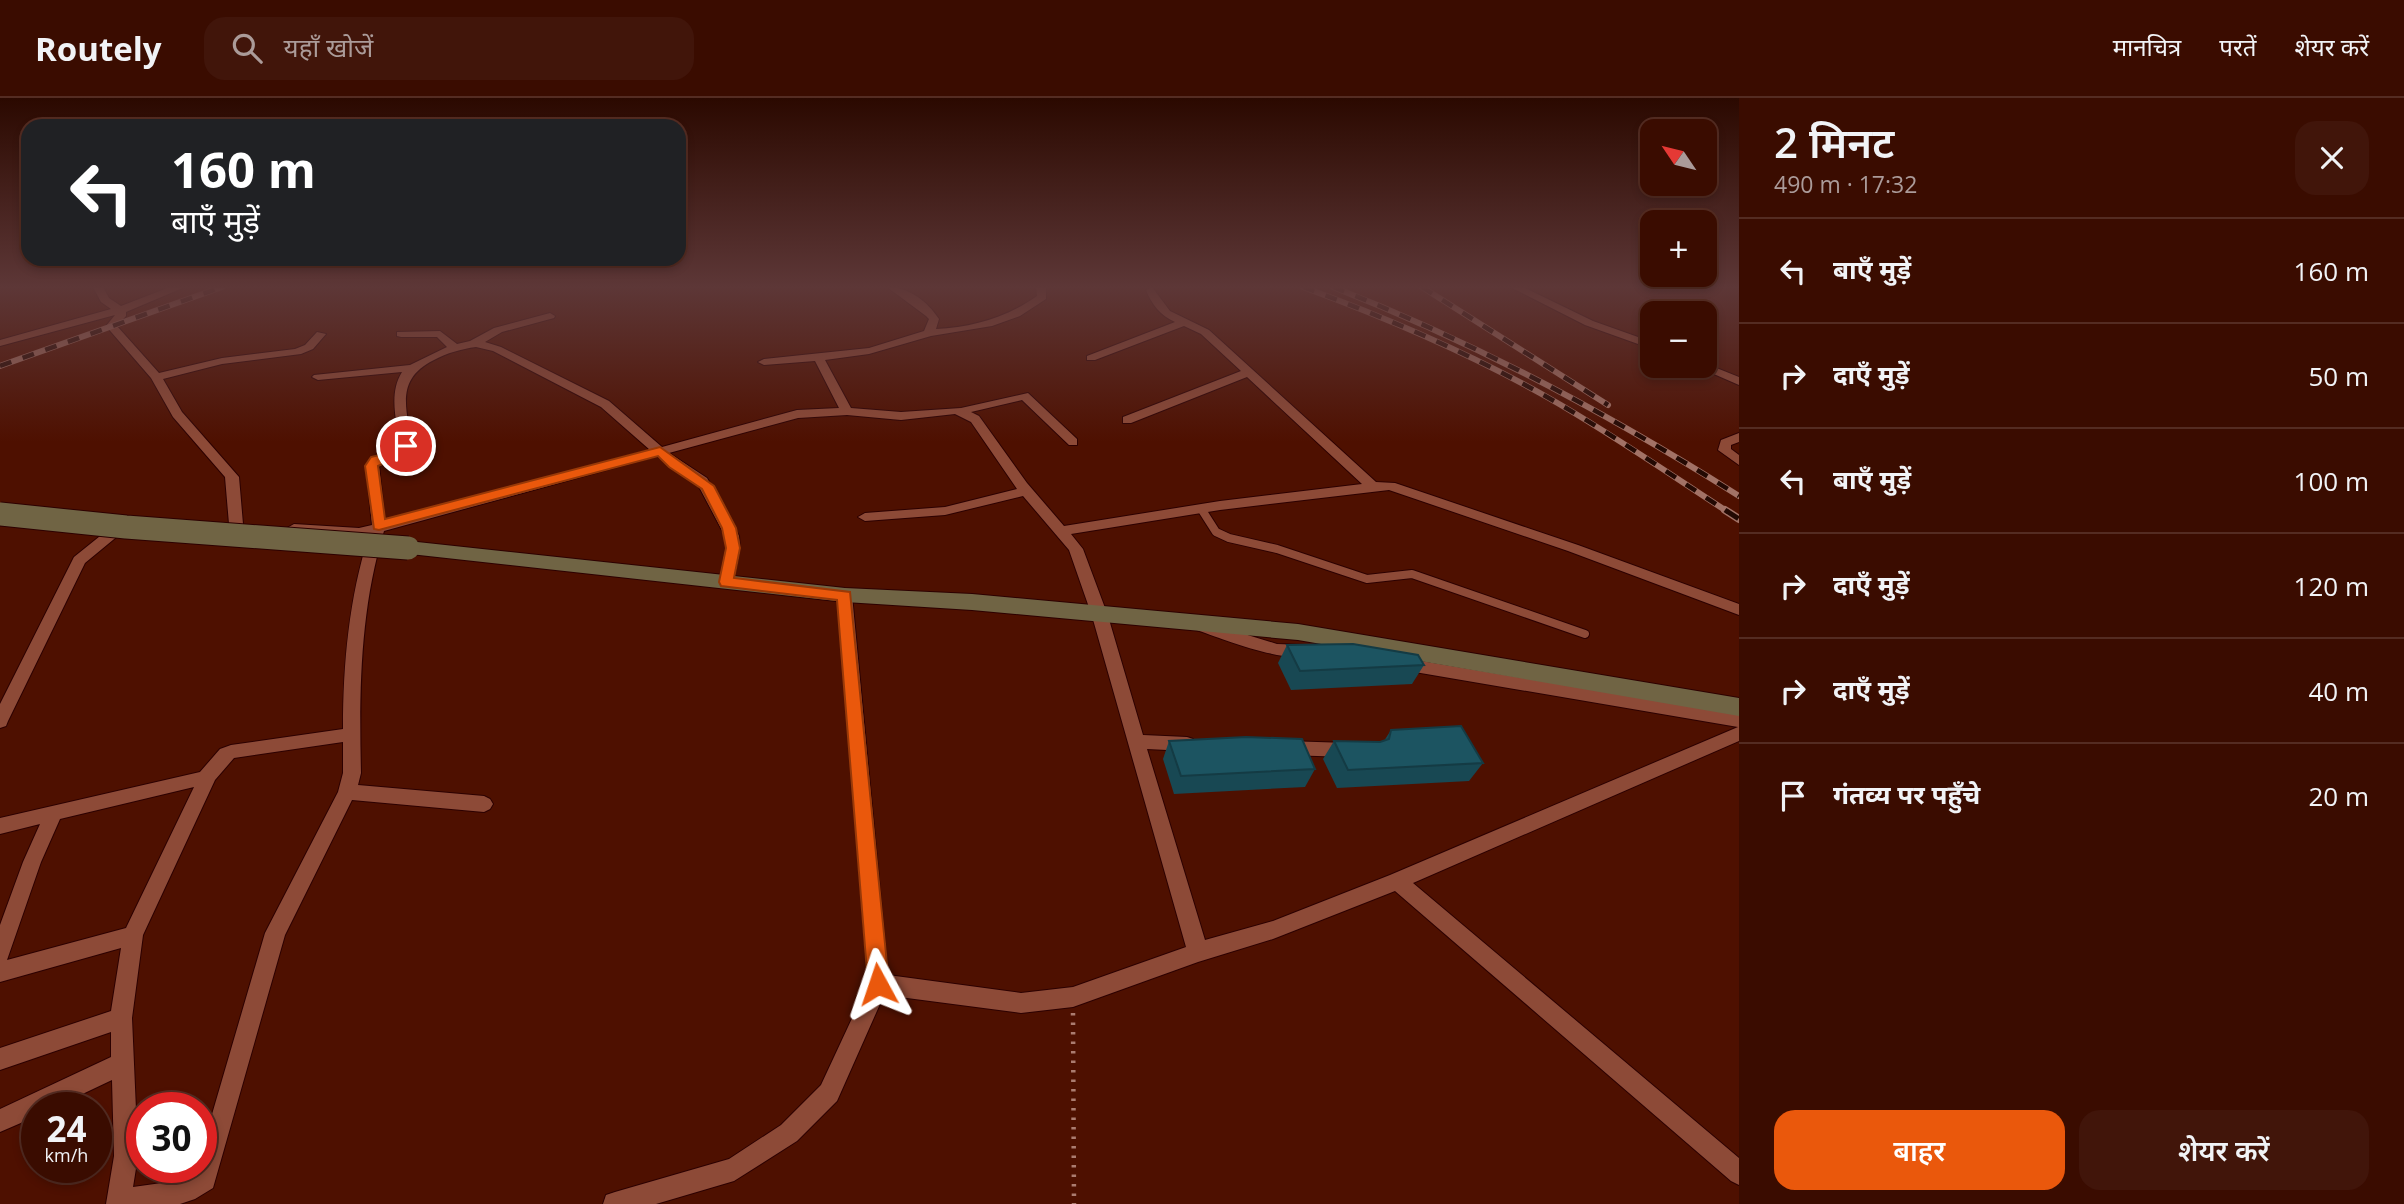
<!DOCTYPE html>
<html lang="hi">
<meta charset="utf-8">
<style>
body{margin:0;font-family:"Open Sans","Noto Sans Devanagari",sans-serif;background:#41150a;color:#f1f3f6;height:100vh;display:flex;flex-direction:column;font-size:26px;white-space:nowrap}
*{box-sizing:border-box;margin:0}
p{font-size:23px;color:#ab9b99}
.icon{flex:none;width:38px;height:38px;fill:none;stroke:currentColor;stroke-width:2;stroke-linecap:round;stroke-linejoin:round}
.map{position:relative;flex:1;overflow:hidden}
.side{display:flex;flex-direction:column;background:#3a0c00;width:665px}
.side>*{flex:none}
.hud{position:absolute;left:21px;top:21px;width:665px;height:147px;border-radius:21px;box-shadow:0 4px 10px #0003,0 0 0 2px #542c22;background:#202124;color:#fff;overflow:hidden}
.needle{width:46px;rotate:305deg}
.buttons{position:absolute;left:1640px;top:21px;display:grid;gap:14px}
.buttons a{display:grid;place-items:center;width:77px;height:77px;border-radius:14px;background:#3a0c00;box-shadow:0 4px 10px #0003,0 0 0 2px #542c22;font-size:35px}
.speed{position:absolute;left:21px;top:994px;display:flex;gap:14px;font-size:35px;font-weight:700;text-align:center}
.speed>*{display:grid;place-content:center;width:91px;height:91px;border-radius:50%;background:#3a0c00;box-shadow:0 4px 10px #0003,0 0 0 2px #542c22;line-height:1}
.speed small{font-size:18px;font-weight:400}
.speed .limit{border:10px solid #d22;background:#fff;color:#111}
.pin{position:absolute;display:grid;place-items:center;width:60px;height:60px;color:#fff;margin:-30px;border:4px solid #fff;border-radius:50%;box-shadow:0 2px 7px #0007}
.me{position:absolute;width:77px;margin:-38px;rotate:355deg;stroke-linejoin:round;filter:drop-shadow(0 0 5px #0008)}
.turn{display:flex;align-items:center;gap:24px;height:147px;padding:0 35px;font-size:32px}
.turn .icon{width:91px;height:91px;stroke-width:2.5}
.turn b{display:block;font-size:49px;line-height:60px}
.round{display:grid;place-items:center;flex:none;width:74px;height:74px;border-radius:21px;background:#41150a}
.head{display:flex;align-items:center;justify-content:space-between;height:119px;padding:0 35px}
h1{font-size:42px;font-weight:600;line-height:52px}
.primary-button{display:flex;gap:14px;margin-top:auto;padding:14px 35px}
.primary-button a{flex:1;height:80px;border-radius:21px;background:#ea580c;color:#fff;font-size:28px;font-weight:600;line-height:80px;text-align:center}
.primary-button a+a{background:#41150a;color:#f1f3f6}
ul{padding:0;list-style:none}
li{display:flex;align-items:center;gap:21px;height:105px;padding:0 35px;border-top:2px solid #542c22}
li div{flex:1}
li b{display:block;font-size:26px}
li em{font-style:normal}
header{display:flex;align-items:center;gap:42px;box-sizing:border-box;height:98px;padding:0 35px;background:#3a0c00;border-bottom:2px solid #542c22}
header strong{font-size:33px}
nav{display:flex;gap:38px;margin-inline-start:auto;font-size:24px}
.search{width:490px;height:63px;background:#41150a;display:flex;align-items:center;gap:18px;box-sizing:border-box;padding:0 24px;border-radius:21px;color:#ab9b99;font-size:26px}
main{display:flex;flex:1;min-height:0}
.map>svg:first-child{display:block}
</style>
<header>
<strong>Routely</strong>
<div class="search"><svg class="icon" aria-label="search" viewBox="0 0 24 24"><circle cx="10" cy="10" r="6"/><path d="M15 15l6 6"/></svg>यहाँ खोजें</div>
<nav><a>मानचित्र</a><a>परतें</a><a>शेयर करें</a></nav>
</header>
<main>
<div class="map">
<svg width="1739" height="1106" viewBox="0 0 1739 1106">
<rect width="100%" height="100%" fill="#4e1000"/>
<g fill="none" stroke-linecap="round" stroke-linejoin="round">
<defs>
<path id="lane-far1" d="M1201,410L1203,414"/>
<path id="lane" d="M1202,412L1216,434L1229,440L1277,451L1367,481L1412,476L1585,536"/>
<path id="street" d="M93,189H103L109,200L121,208L170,189H185L126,214V218L117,228L159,275L222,260L295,251L305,247L317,234L326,236L313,251L301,256L222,266L163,281L182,314L239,379L243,426L241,429H231L229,426L225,379L173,319L151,280L106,228L115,217L0,248V242L111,211L101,204Z
M887,189C909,189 927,203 939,221L936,231C973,229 1006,220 1037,198L1036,189H1046V201L1020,218L992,228L931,238L869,256L825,262L851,310L901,314L961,310L1028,295L1077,341V347H1069L1022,302L971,314L979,318L1027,385L1064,428L1220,403L1362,386L1247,279L1131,325H1123V319L1241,273L1201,236L1184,228L1095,262H1087V258L1175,224C1160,217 1152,207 1146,192L1152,189L1170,213L1209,232L1376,384L1395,385L1578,447L1739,506V517L1568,453L1389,392L1220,412L1071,436L1083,451L1108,518L1143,637L1187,639L1193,641L1196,646L1193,651L1187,653L1147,651L1205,842L1273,823L1390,777L1738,629L1403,572L1397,570L1395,566L1397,562L1403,560L1739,616V643L1413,785L1739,1060V1087L1731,1083L1395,793L1273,841L1198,864L1073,909L1021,915L884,897L837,1003L797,1043L734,1083L656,1106H603L606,1097L615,1094L729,1061L781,1027L821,987L868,886L838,497L840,493H850L852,497L888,877L1021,895L1073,889L1186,849L1092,518L1069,452L1023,398L945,417L865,423L858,419L865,415L945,409L1017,391L971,324L955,316L901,322L847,317L798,320L669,355L707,380L739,438L740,450L733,484L726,489L719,484L726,450L725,438L697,385L657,358L384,433C360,512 359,593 361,675L358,687L484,698L490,701L493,706L490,711L484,714L352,702L285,837L213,1090L195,1101L180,1106H106L114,1058L112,982L53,1010H37V1018L0,1034V1011L111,959V934L0,972V950L111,913L121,850L0,884V827L23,764L40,726L0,736V720L200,674L220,651L231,647L343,631C343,565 349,500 369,437L359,440L294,434L287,430L294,426L359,430L372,427L366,368L375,358L400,348C397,324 388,296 402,274L318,282L312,279L314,277L410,267L447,249L437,239H401L397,238V234L440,233L457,246L470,243L494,230L550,215L555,218L554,220L502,234L485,244L501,249L609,303L662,349L797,312L839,310L815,263L764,267L758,264L764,261L869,250L924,233L929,221L926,218ZM476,249L493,253L601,309L650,352L385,423L379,368L403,357L412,348C407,311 394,282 434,262C447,255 461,251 476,249ZM343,644V675L338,694L265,835L201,1054V1069H197L195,1074L183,1082L133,1089L138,1058L132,920L143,837L215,682L234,660ZM194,689L126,830L7,862L41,764L60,721Z
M1510,189H1523L1593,223L1652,244V251L1585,227Z
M1704,265L1739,279V287L1700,270L1698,268H1704Z
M1739,335V344L1731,347V351L1739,357V367L1718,352L1721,342Z
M120,425L127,429L125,432L85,465L8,623L6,628L0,630V606L74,459L115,426Z
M1202,523L1277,546L1305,547L1313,553C1299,572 1217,539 1197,532L1194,528L1197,524Z
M1286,643L1348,645L1354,647L1357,652L1354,657L1348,659L1286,657L1280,655L1277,650L1280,645Z"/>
<path id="secondary" d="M408,443L845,490L972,496L1298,526L1739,600V618L1298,542L972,512L845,504L401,455L398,450L401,445Z"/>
</defs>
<use href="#lane-far1" stroke="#2c0000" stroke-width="8"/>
<use href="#lane" stroke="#2c0000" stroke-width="10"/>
<use href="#street" stroke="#2c0000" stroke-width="2"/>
<use href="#secondary" stroke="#2c0000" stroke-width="2"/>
<path stroke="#ab7c70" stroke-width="4.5" stroke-dasharray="2.5 7" stroke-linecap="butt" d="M1073,915L1074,1106"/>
<use href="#lane-far1" stroke="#8d4a37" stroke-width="6"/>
<use href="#lane" stroke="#8d4a37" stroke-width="8"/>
<use href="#street" fill="#8d4a37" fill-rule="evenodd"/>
<use href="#secondary" fill="#706444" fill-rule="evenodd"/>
<defs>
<path id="rail-far1" d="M1303,189C1387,220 1469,255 1547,299C1609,334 1668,375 1728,414
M1333,189C1476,245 1609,316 1739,398
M1422,189L1608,307
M0,268L222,189"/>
<path id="rail" d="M1725,412L1739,421"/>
</defs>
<use href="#rail-far1" stroke="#a27266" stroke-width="6"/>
<use href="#rail" stroke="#a27266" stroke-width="8"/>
<use href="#rail-far1" stroke="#230903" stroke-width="4.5" stroke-dasharray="12" stroke-linecap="butt"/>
<use href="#rail" stroke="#230903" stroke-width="5" stroke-dasharray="16" stroke-linecap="butt"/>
<defs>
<path id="secondary-bridge" d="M0,416L126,429L408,450"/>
</defs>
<use href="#secondary-bridge" stroke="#2c0000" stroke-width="25" stroke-linecap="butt"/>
<use href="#secondary-bridge" stroke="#706444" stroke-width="23"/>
</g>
<path fill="#184853" d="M1287,547L1424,567L1412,586L1291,592L1278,565Z
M1391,632L1483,665L1469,683L1337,690L1323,661L1334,643L1380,644L1384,643Z
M1169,643L1315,671L1305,689L1174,696L1163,661Z"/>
<path fill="#1c5461" stroke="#143b44" stroke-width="2" d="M1353,546L1418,557L1424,567L1300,573L1287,547Z
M1461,628L1483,665L1348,672L1334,643L1380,644L1389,641L1391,632Z
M1246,639L1302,641L1315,671L1181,678L1169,643Z"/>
<linearGradient id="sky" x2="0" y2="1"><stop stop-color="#2b0900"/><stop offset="0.55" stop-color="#5d3737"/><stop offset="1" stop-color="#5d3737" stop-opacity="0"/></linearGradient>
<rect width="1739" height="344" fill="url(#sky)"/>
<path fill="#ea580c" stroke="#983908" stroke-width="2" d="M406,344L413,348L403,358L378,368L385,421L660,349L714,388L736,430L740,450L734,480L850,494L889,886L886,893L878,896L871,893L868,886L837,502L721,488L719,484L726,450L722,430L702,391L669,369L658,358L379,432L374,431L365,368L371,359L394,353Z"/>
</svg>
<div class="buttons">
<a><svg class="needle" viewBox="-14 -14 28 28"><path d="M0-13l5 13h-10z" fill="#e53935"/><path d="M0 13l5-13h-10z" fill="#ab9b99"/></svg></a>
<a>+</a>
<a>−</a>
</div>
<div class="speed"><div>24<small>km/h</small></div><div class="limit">30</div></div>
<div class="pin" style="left:406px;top:348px;background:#d93025"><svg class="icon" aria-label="arrive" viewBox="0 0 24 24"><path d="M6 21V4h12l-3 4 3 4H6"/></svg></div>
<svg class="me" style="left:878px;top:886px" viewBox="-20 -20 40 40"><path d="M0-17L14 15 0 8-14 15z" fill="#ea580c" stroke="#fff" stroke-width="4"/></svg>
<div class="hud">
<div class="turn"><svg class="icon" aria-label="left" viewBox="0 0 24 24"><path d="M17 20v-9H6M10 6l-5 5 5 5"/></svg><div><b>160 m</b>बाएँ मुड़ें</div></div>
</div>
</div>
<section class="side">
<div class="head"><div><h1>2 मिनट</h1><p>490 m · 17:32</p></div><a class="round"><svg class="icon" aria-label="close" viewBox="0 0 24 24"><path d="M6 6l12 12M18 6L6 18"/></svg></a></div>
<ul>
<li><svg class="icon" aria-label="left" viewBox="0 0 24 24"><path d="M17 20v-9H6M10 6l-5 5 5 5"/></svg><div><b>बाएँ मुड़ें</b></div><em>160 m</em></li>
<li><svg class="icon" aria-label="right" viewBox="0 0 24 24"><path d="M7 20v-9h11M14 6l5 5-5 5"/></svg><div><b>दाएँ मुड़ें</b></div><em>50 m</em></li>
<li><svg class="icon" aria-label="left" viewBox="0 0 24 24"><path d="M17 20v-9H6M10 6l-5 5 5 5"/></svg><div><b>बाएँ मुड़ें</b></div><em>100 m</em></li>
<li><svg class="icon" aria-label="right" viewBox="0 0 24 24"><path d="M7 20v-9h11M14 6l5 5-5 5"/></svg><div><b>दाएँ मुड़ें</b></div><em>120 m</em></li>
<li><svg class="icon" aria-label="right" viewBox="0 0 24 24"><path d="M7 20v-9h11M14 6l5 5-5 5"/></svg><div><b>दाएँ मुड़ें</b></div><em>40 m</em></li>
<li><svg class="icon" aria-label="arrive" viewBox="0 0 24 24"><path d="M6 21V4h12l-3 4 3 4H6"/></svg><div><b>गंतव्य पर पहुँचे</b></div><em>20 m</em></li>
</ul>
<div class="primary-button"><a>बाहर</a><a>शेयर करें</a></div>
</section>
</main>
